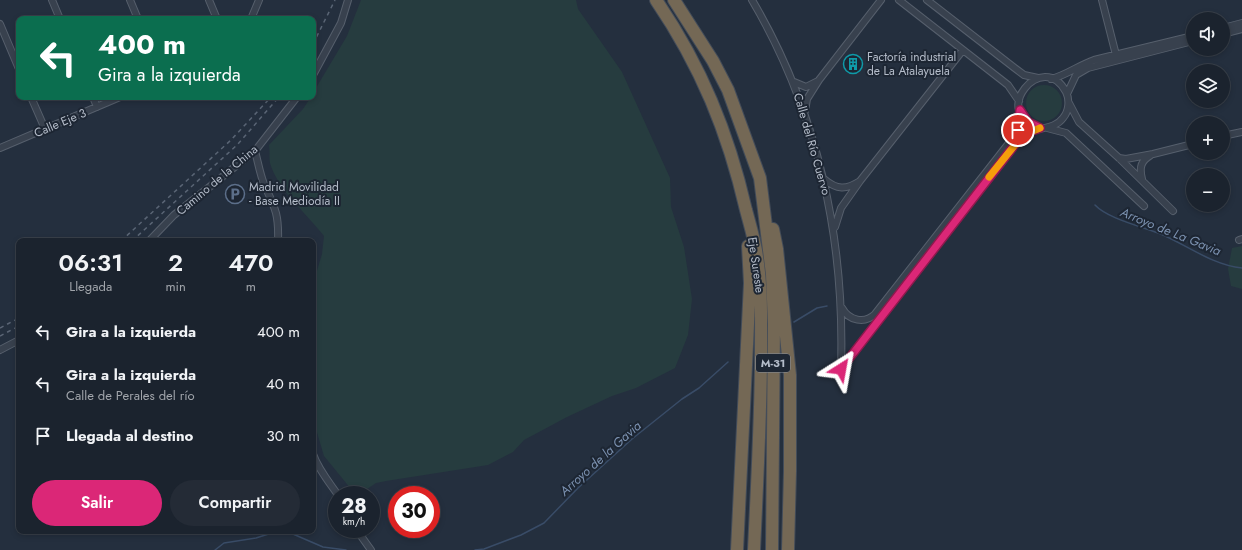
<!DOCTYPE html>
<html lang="es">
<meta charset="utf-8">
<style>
body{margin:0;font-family:Jost,sans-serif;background:#242b36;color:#f1f3f6;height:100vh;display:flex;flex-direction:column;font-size:15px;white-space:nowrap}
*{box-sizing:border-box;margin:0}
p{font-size:13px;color:#a0a4aa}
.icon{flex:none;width:22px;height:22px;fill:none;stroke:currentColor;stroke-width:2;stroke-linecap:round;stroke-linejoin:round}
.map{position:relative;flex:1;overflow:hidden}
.details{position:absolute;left:16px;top:238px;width:300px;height:296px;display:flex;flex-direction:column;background:#1b232e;border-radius:8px;box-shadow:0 2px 6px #0003,0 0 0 1px #39404a}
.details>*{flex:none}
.hud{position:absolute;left:16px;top:16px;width:300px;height:84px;border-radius:8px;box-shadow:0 2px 6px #0003,0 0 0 1px #39404a;background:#0b6e4f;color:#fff;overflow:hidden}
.fabs{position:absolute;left:1186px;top:12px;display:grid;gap:8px}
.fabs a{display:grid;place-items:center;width:44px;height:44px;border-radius:50%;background:#1b232e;box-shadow:0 2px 6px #0003,0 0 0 1px #39404a;font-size:20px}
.speed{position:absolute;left:328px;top:486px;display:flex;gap:8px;font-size:20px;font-weight:700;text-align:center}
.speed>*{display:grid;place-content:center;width:52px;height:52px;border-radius:50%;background:#1b232e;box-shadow:0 2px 6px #0003,0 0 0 1px #39404a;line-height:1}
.speed small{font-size:10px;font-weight:400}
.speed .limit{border:6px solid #d22;background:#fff;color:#111}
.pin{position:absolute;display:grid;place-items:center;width:34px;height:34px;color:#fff;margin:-17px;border:2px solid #fff;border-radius:50%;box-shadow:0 1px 4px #0007}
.me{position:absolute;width:44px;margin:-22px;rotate:34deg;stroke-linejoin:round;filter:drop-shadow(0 0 3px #0008)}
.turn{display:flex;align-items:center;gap:14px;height:84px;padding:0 16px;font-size:18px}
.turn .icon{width:52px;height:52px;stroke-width:2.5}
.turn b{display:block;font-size:28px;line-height:34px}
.eta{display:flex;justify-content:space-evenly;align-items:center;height:68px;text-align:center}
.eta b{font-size:24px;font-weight:600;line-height:28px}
.primary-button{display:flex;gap:8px;margin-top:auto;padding:8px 16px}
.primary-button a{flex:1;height:46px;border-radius:24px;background:#db2777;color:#fff;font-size:16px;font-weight:600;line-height:46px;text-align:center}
.primary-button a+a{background:#242b36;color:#f1f3f6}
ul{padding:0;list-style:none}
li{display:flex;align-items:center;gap:12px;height:52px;padding:0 16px}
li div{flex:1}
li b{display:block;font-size:15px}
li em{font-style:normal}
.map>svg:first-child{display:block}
</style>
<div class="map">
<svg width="1242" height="550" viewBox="0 0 1242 550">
<rect width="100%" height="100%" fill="#242f3e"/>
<path fill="#263c3f" d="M361,0H576L578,9L622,72L670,178L671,207L684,247L692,299L688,335L675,368L636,388L612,396L567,417L524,440L513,452L488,465L386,481L376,483L361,493L351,489L324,456L313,419V284L322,254L324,236C308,215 277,189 270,163C269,158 270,151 269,145L303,109L311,97H313V93L347,36Z
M1026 103a18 18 0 1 1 36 0a18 18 0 1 1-36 0Z
M1242,246V289L1231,286L1228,269L1232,248Z"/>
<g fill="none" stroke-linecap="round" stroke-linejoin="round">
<path stroke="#394c67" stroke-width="1.5" d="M1095,205C1108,219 1144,227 1163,235C1188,246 1213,265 1242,268
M794,322L817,308L827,306
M286,531L323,547L346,550
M215,550L224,543L256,538L278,531
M475,550L484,549L521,535L544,523L578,488L632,439L682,399L699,388L728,362"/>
<defs>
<path id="street" d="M52,0L60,19
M130,0L138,19
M209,0L217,19
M752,0C818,112 845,239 841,368
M899,0L1008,85L1019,101
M927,0L1016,69L1024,75L1038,78
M1102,0L1116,55
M251,19L259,0
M0,24L19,69
M1223,28L1242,23
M1223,34L1242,29
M313,75L341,23L348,0
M1051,79C1067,75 1079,65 1094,60L1193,36
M794,82L806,87L818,81
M1067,94L1076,75L1088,68L1193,41
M31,97L45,129
M93,97L97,107
M1069,103L1079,122L1119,158L1173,211
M805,111L807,99L819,80L881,0
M1047,128L1066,133L1144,206
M1223,136L1242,132
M0,148L120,97
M255,151C258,162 260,174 264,184C275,208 279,214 278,241
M1119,158L1126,159L1153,154L1193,144
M824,179C837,190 846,190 860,181
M1142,179C1139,167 1141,161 1151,155
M835,227L841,208L860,181L963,50
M1239,240L1242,239
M149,241L174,215L255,151L297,97
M842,308C849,321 865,324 875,314L1016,134L1019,127L1020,112
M0,350L19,340
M841,369L1020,138C1032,125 1053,132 1063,118C1069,111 1070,100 1066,92C1043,48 988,114 1040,128
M313,454C318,469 329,482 338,495
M356,529L371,550"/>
<path id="highway" d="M656,0C701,66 728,132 746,210C750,225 755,241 757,257C762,288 761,319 761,350C761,417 757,484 754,550
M674,0L713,61L728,90L760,178L772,274L774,324L772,550
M773,229L777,249L790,375V471L788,550
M737,550L750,283L748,246"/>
</defs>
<use href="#street" stroke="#565f6c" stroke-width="8"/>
<use href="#highway" stroke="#434c59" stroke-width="14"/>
<use href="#street" stroke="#38414e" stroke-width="6"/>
<use href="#highway" stroke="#746855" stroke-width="12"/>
<path stroke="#5a6575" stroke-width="1.5" stroke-dasharray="4 4" stroke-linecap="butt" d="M313,44L335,0
M121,241L231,140L271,97
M132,241L237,145L279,97
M0,328L19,318
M0,336L19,326"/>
</g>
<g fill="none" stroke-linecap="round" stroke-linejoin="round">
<defs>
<path id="route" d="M841,369L1020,138L1026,133L1040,128L1028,122L1020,110L1018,130"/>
</defs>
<use href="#route" stroke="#8e194d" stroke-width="10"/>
<use href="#route" stroke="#db2777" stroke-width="7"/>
<path stroke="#f59e0b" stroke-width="7" d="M989,177L1023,135L1040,128"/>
</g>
<defs>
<symbol id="building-ring" viewBox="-11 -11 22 22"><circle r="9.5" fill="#1d2633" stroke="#0f9aa8" stroke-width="1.5"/><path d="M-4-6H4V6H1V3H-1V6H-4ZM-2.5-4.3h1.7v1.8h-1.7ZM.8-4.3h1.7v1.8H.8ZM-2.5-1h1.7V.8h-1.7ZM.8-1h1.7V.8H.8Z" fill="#0f9aa8"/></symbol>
<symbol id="parking-ring" viewBox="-11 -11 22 22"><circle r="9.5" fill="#1d2633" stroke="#5c6f8a" stroke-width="1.5"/><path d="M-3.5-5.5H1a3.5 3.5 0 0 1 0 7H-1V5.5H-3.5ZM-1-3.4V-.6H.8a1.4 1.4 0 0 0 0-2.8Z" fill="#5c6f8a"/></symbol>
</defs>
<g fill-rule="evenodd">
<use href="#building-ring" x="842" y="53" width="22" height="22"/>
<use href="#parking-ring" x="224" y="183" width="22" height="22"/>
</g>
<g text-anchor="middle" stroke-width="4" stroke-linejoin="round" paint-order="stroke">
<rect fill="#1d2633" stroke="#878f9c" stroke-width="1" x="756" y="354" width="34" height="18" rx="3"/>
<g font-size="11" font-weight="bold" fill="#b4bcc9">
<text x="773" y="367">M-31</text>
</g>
<g font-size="12" fill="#b4bcc9" stroke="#1d2633" text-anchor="start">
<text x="867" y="61">Factoría industrial<tspan x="867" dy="14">de La Atalayuela</tspan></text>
<text x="249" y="191">Madrid Movilidad<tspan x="249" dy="14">- Base Mediodía II</tspan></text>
</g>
<g font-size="12" fill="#b4bcc9" stroke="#1d2633">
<text transform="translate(60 123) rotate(-23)" y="4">Calle Eje 3</text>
<text transform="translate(812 144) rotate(74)" y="4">Calle del Río Cuervo</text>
<text transform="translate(217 180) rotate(-40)" y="4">Camino de la China</text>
<text transform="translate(756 265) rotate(82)" y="4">Eje Sureste</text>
</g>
<g font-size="13" font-style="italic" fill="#7c92b1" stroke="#1d2633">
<text transform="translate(1171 231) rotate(22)" y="5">Arroyo de La Gavia</text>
<text transform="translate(600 458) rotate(-42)" y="5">Arroyo de la Gavia</text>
</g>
</g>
</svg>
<div class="fabs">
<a><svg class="icon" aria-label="sound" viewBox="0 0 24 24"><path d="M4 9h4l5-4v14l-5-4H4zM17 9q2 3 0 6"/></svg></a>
<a><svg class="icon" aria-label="layers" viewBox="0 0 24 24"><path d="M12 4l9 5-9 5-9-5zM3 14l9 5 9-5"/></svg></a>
<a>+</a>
<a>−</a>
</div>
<div class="speed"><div>28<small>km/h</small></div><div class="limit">30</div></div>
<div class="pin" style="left:1018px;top:130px;background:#d93025"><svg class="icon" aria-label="arrive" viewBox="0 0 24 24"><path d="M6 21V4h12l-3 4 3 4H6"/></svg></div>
<svg class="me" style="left:841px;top:369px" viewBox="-20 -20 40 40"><path d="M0-17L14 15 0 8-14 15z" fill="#db2777" stroke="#fff" stroke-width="4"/></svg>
<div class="hud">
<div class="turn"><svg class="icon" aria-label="left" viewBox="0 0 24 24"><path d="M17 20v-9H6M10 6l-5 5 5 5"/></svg><div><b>400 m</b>Gira a la izquierda</div></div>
</div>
<section class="details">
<div class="eta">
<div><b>06:31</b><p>Llegada</p></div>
<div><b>2</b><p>min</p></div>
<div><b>470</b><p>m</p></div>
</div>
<ul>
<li><svg class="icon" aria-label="left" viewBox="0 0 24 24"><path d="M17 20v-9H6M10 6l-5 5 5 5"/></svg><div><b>Gira a la izquierda</b></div><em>400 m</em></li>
<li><svg class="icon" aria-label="left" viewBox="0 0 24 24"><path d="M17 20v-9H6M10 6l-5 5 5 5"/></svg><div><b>Gira a la izquierda</b><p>Calle de Perales del río</p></div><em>40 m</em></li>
<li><svg class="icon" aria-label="arrive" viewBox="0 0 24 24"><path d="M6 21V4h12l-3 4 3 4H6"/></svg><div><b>Llegada al destino</b></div><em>30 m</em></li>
</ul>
<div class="primary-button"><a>Salir</a><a>Compartir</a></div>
</section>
</div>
